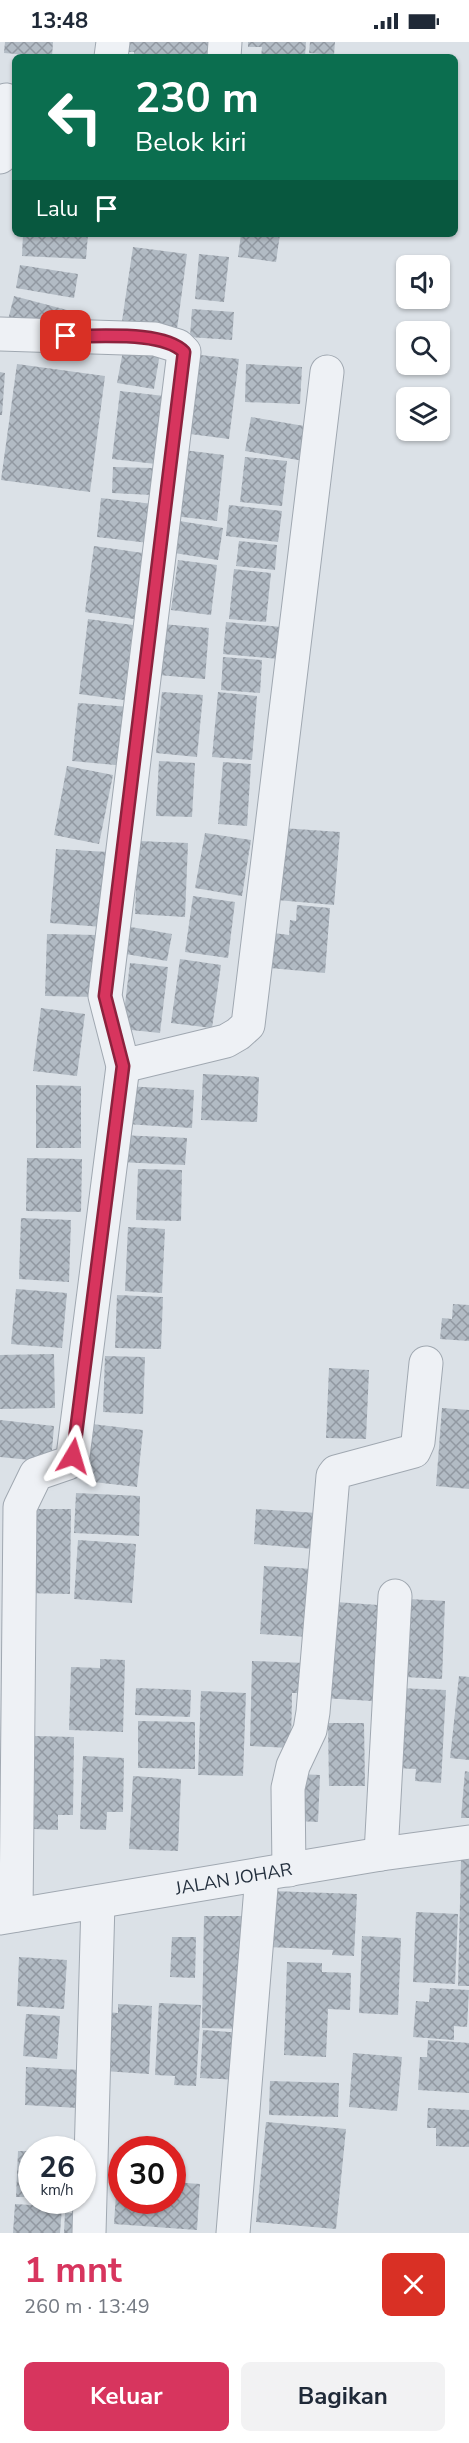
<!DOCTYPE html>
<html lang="id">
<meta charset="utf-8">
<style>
body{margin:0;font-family:"Nunito Sans",sans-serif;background:#f2f2f3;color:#1f2937;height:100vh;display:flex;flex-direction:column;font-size:22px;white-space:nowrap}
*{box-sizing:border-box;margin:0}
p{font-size:20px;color:#747a83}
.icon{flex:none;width:33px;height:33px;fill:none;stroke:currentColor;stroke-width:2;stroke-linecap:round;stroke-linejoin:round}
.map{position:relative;height:2191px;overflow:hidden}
.panel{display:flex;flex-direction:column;background:#fff;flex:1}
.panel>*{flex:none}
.banner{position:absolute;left:12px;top:12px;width:446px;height:183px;border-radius:9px;box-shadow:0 2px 4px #0004;background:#0b6e4f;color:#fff;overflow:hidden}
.fabs{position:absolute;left:396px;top:213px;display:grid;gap:12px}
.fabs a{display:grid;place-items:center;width:54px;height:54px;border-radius:9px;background:#fff;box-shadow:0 2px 4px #0004;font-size:30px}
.speed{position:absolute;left:18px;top:2094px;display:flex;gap:12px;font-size:30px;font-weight:700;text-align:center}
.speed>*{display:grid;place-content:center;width:78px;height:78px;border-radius:50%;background:#fff;box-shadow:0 2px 4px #0004;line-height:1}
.speed small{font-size:15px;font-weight:400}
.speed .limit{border:9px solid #d22;background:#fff;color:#111}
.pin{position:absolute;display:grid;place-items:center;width:51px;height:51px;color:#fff;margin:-26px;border-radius:12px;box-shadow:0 3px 9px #0006}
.me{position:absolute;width:66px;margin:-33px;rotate:7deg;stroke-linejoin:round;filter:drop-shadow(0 0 4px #0008)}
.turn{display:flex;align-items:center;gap:21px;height:126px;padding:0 24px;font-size:27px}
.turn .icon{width:78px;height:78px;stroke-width:2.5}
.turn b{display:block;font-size:42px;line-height:51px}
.then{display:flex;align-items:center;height:57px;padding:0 24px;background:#0003;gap:12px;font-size:22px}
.round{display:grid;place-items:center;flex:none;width:63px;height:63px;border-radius:9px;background:#f2f2f3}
.head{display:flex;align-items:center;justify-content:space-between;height:102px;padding:0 24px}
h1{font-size:36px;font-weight:700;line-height:45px;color:#d7355e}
.action{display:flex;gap:12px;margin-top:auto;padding:12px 24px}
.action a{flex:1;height:69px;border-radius:9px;background:#d7355e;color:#fff;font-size:24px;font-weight:700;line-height:69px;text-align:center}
.action a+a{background:#f2f2f3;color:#1f2937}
.status{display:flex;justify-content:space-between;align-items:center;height:42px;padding:0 30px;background:#fff;direction:ltr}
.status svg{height:16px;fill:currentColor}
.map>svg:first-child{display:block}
</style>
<div class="status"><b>13:48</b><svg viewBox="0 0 49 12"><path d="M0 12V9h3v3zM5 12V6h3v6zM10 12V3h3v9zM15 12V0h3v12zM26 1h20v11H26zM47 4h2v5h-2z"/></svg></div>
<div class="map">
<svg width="469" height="2191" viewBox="0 0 469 2191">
<defs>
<pattern id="building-cross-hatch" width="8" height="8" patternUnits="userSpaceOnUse" patternTransform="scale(1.5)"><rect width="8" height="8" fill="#b2bbc4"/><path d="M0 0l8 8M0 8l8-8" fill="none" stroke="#9198a1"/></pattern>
</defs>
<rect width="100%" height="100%" fill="#dbe1e7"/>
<path fill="url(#building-cross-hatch)" d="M5,0H53L52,15L4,11Z
M122,0H213L212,15H134V10H122Z
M248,0H306L305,15H261L262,5H248Z
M310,0H335L334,13L309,11Z
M23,192H88L86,217L22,214Z
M241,192H280L276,220L238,215Z
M133,205L187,212L177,287L122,279Z
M199,212L229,215L224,260L195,257Z
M20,223L78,232L74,256L16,246Z
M14,254L67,268L60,295L7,282Z
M192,267L234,270L232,298L190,295Z
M125,298L161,305L154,347L117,341Z
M200,313L239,317L229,397L190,392Z
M17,322L105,334L90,450L1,438Z
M246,322L302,325L300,362L245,360Z
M0,330L5,331L2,373H0Z
M120,349L164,354L156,422L112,417Z
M251,375L310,385L304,419L245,409Z
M183,408L224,413L217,479L174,474Z
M245,415L287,419L282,464L240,460Z
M113,425L152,426V453L112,451Z
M101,456L153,462L149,501L97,495Z
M229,463L282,469L278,500L226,494Z
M167,477L223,486L218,518L162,509Z
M239,499L277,503L275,528L236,524Z
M94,504L143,511L134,577L85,570Z
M178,518L217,523L211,573L171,568Z
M234,527L271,531L266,580L229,577Z
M88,577L133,583L124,658L79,652Z
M226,580L282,585L279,617L223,612Z
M162,582L209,586L205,637L158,633Z
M223,615L262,618L260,651L221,648Z
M162,650L203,653L197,715L156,711Z
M218,650L257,654L252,718L212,715Z
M78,661L131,665L126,724L72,719Z
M159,719L195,721L192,775L156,774Z
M223,720L251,722L247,784L218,782Z
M67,724L113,733L99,802L54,793Z
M282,786L340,790L334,863L277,858Z
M205,791L251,798L242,854L195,846Z
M138,799L188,801L185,875L135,872Z
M56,807L108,810L103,885L50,881Z
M193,854L235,860L228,916L185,910Z
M297,863L330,866L325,931L270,926L273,891L289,893L290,878L296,879Z
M119,883L172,892L167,919L114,910Z
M47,892L97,893L96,955L45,954Z
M180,917L221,923L212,986L171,981Z
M130,921L168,925L160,991L122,987Z
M41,966L85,972L77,1034L33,1029Z
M203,1032L259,1035L257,1080L201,1078Z
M36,1043L81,1044V1106H36Z
M126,1044L194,1048L192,1086L125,1082Z
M120,1093L187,1096L185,1123L118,1120Z
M27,1116L82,1117L81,1170L26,1169Z
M138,1127L182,1128L181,1179L136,1178Z
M21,1176L71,1178L69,1240L19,1237Z
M128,1185L165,1187L162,1251L125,1249Z
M16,1247L67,1251L62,1306L11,1302Z
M117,1253L163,1255L161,1307L115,1306Z
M453,1262L469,1263V1299L440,1297L442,1276L452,1277Z
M54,1312L55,1366L0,1367V1313Z
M105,1314L145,1315L143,1372L103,1370Z
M329,1326L369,1328L366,1397L326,1396Z
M442,1366L469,1368V1447L436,1444Z
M0,1378L54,1384L51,1420L0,1415Z
M92,1382L143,1388L137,1445L85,1439Z
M76,1451L140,1454L139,1494L74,1491Z
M23,1467H71L70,1552L22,1551Z
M256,1467L317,1471L314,1507L254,1502Z
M78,1498L136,1502L132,1561L74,1557Z
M264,1524L313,1527L309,1595L260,1592Z
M409,1557L445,1559L442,1637L405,1635Z
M336,1560L378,1563L372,1659L323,1656Z
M100,1617L125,1618L123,1690L69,1688L71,1625L100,1626Z
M252,1619L306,1621L305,1651H292L291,1706L250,1704Z
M459,1634L469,1635V1718L450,1716Z
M136,1646L191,1648L190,1675L135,1673Z
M399,1646L446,1648L441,1741L415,1739L416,1727L395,1726Z
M201,1649L246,1651L243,1734L198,1733Z
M138,1679L195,1680V1727L138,1726Z
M328,1681H364L365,1744H329Z
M35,1694L74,1695L73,1773H58V1788L34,1787Z
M83,1714L124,1716L123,1770H107L106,1788L80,1787Z
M465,1729L469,1730V1776H461Z
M299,1732L320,1733L318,1780L297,1779Z
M133,1734L181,1737L178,1809L129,1807Z
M461,1818H469V1944H458Z
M272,1849L357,1852L354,1914L332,1913L333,1908L269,1905Z
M416,1870L458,1872L455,1942L413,1940Z
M204,1874H249L246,1987L202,1986Z
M362,1894L401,1896L398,1973L359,1971Z
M172,1895H196L195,1936L170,1935Z
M19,1915L67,1918L64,1967L17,1964Z
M287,1920L322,1921V1930L351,1931L350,1968L328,1967L326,2015L284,2013Z
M430,1946L469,1948L467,1985L454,1984V1998L413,1995L416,1959L429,1960Z
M159,1961L201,1963L196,2044L174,2043L175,2034L155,2033Z
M118,1962L152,1964L149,2032L104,2029L107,1970L118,1971Z
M26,1972L60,1974L57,2017L23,2014Z
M203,1988L243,1991L240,2038L200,2036Z
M428,1998L469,2001V2051L418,2048L420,2015H427Z
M353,2011L402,2015L397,2069L349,2065Z
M26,2025L80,2028L79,2066L25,2063Z
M270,2039L339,2041L338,2075L269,2073Z
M428,2066L469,2068V2105L436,2104V2086H427Z
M266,2080L346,2087L336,2187L256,2180Z
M18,2109H32V2155H16Z
M117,2136L122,2137V2158H172V2140L200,2142L197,2188L114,2182Z
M15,2162L62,2165L60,2191H13Z
M65,2171L88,2172L87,2191H64Z"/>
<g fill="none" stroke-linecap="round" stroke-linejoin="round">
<defs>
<g id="minor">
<path d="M111,15L113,0"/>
<path d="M224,15L225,0"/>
<path d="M0,115L6,58"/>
<path d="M0,292L155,297L178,304L184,310L105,954L123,1024L73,1414L68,1421L36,1432L20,1465L16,1873"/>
<path d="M123,1024L226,999L238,992L248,983L327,330"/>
<path d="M381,1812L395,1554"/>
<path d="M289,1828L288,1746L293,1724L310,1688L313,1670L333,1434L336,1430L414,1409L418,1400L426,1321"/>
<path id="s1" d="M0,1876L381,1812L469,1800"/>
<path d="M89,2191L98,1860"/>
<path d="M233,2191L262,1833"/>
</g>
</defs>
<use href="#minor" stroke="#a0a8b1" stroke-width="35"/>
<use href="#minor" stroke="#eef1f5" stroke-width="33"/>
</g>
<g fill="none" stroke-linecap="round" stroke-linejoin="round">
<defs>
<path id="route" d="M66,294C97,295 162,288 184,310L105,954L123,1024L73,1414"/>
</defs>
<use href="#route" stroke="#8c223d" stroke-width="15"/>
<use href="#route" stroke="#d7355e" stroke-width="10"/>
</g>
<g text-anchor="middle" stroke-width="5" stroke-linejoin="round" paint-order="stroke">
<g font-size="18" fill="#24303e" stroke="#eaf0f5">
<text dy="6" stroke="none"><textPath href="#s1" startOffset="237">JALAN JOHAR</textPath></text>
</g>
</g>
</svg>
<div class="fabs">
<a><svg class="icon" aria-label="sound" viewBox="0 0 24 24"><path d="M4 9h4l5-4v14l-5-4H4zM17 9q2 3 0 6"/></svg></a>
<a><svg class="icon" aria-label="search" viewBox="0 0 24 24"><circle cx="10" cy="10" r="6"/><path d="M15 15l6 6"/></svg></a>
<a><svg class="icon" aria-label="layers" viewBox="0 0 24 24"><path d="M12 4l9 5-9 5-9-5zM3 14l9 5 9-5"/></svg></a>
</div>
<div class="speed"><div>26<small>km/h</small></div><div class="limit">30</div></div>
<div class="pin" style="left:66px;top:294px;background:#d93025"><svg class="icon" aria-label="arrive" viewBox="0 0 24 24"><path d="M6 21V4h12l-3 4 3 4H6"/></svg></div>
<svg class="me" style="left:73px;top:1414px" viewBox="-20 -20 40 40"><path d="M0-17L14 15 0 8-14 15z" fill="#d7355e" stroke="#fff" stroke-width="4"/></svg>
<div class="banner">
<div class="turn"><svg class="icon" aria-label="left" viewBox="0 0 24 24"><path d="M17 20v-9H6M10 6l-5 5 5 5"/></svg><div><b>230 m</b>Belok kiri</div></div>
<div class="then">Lalu<svg class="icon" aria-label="arrive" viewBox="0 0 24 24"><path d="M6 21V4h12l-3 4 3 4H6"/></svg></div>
</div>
</div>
<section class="panel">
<div class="head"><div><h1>1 mnt</h1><p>260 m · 13:49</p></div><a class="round" style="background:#d93025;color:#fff"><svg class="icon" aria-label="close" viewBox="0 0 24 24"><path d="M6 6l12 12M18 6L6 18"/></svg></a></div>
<div class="action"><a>Keluar</a><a>Bagikan</a></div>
</section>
